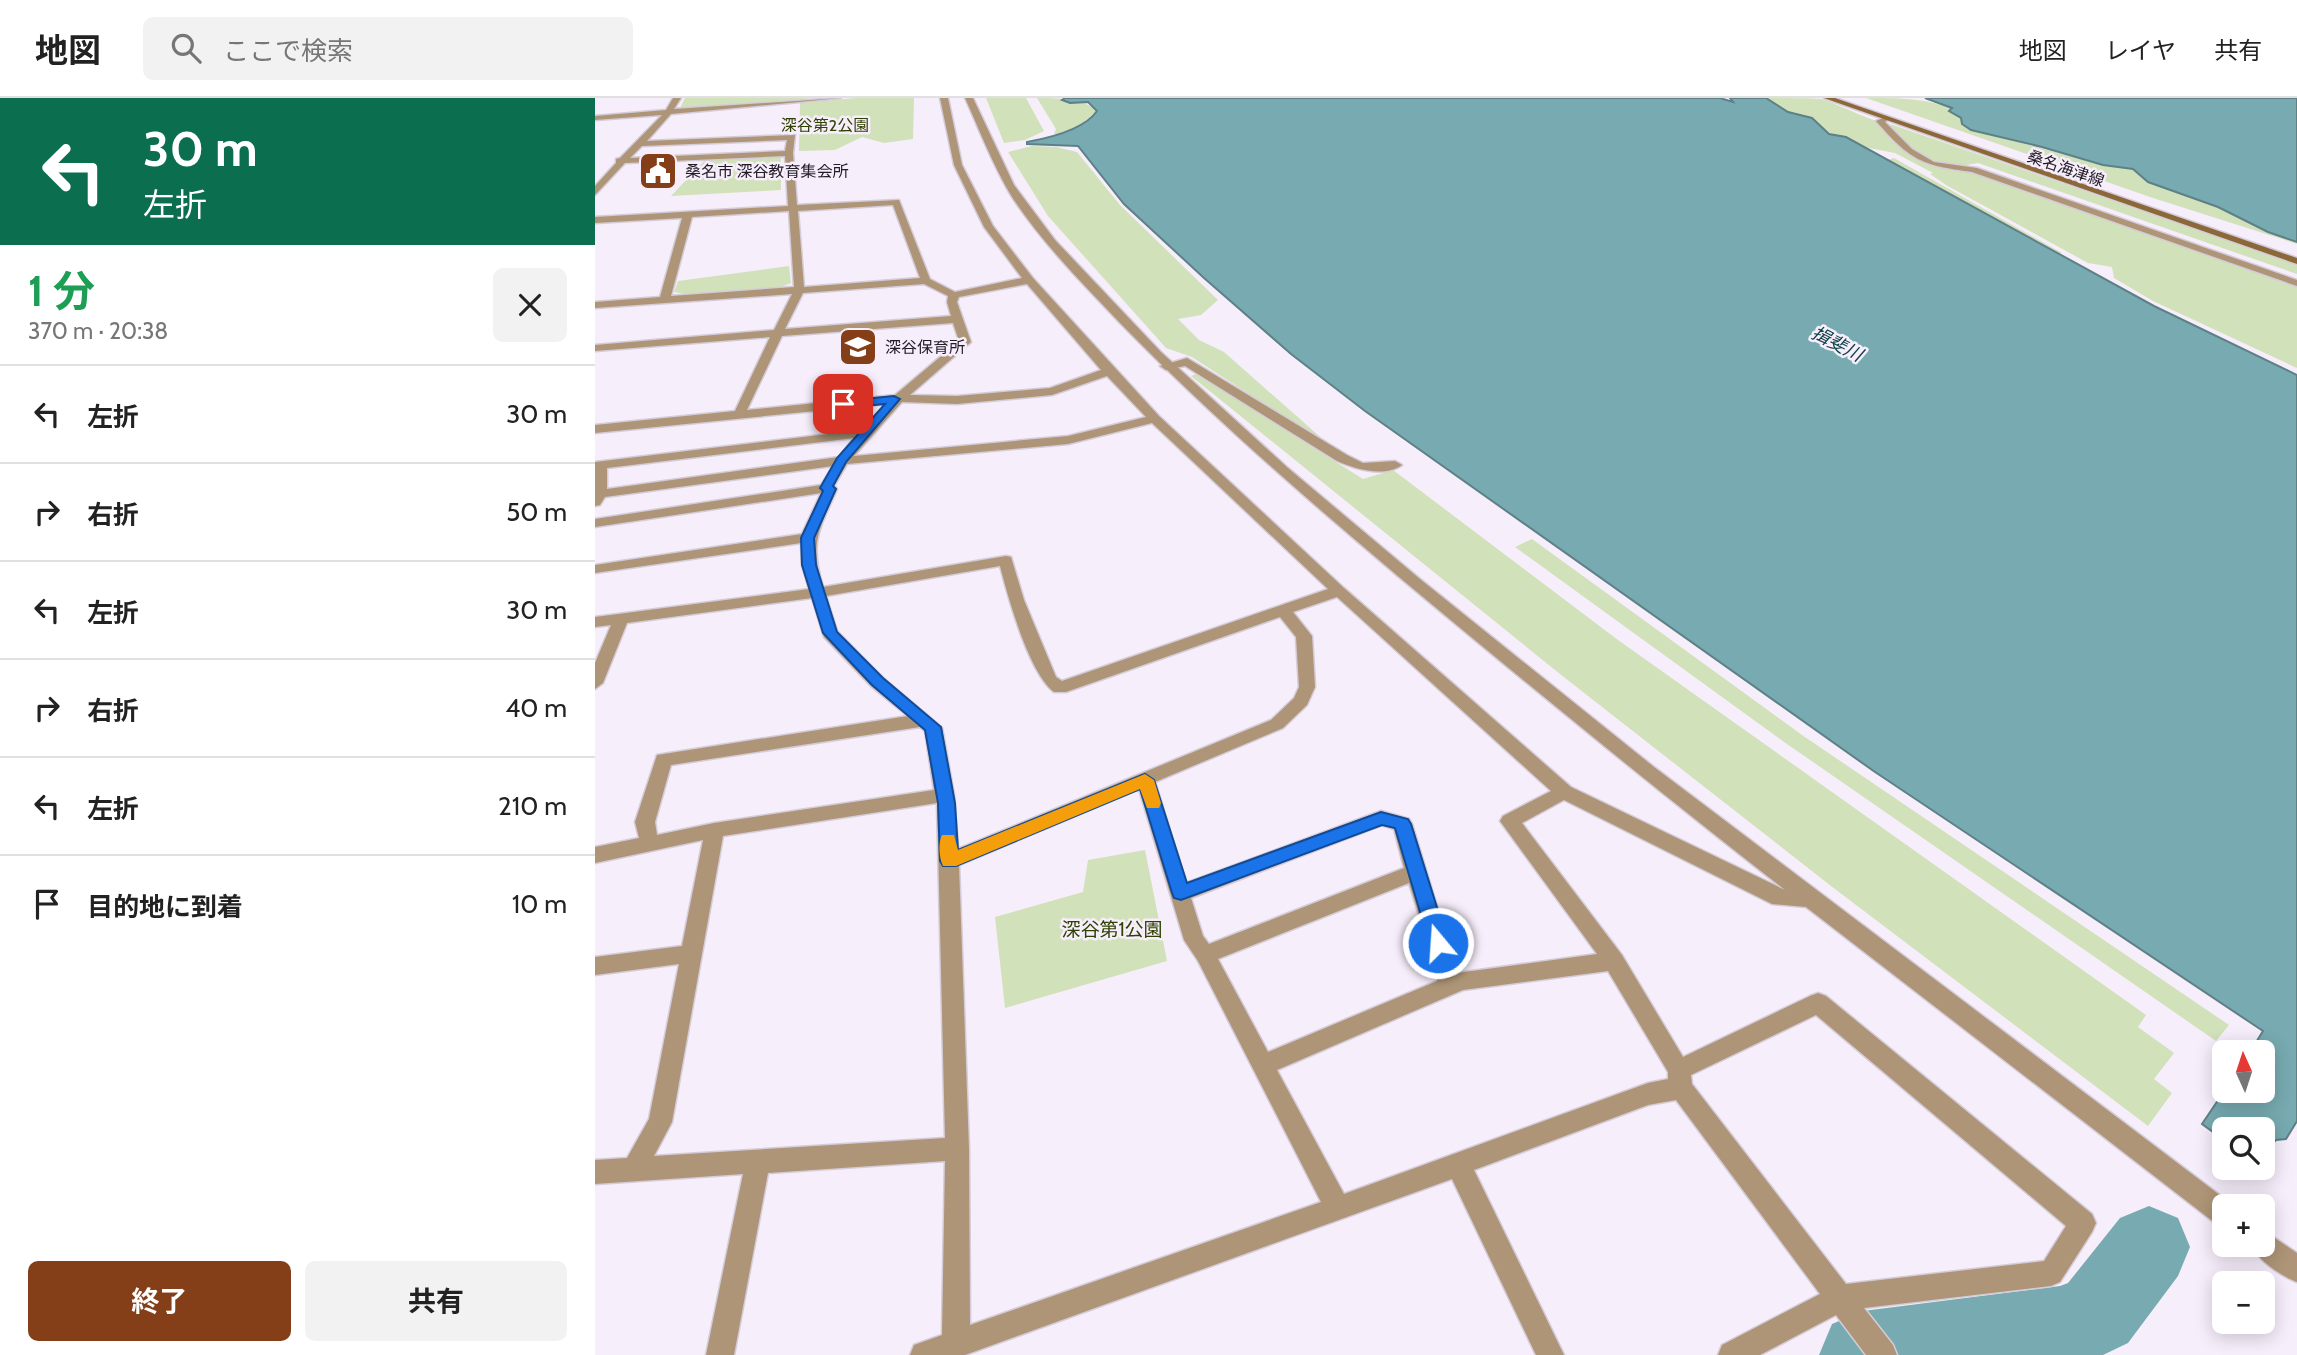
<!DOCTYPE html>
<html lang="ja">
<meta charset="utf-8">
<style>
body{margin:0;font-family:Cabin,"Noto Sans JP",sans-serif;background:#f2f2f2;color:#222;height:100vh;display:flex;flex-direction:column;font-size:26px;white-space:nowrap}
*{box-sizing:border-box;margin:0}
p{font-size:23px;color:#767676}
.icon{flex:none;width:38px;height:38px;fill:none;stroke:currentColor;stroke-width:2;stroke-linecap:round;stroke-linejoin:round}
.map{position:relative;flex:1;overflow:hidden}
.drawer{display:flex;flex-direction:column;background:#fff;width:595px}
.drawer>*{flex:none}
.guide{background:#0b6e4f;color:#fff;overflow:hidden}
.needle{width:46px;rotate:357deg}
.buttons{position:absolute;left:1617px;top:942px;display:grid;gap:14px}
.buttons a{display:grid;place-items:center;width:63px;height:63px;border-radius:10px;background:#fff;box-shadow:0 4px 18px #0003;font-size:35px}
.pin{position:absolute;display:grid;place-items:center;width:60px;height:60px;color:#fff;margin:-30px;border-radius:14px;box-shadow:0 4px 10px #0006}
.me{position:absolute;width:77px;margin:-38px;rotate:342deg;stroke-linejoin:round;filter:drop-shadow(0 0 5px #0008)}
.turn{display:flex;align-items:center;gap:24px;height:147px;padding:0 28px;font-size:32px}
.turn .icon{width:91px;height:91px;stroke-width:2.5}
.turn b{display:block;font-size:49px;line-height:60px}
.round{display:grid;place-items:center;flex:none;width:74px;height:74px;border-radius:10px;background:#f2f2f2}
.overview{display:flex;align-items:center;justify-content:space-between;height:119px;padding:0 28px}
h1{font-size:42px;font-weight:700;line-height:52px;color:#1e9e55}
.action{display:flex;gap:14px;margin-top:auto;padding:14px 28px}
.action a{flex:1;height:80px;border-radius:10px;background:#843f18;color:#fff;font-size:28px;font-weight:700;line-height:80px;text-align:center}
.action a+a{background:#f2f2f2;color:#222}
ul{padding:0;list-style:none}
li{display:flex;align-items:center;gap:21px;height:98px;padding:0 28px;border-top:2px solid #e0e0e0}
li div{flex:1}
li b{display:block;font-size:26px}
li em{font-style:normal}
header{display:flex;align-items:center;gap:42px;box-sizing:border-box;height:98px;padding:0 35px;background:#fff;border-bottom:2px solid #e0e0e0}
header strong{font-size:33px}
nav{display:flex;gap:38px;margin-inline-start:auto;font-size:24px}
.search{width:490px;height:63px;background:#f2f2f2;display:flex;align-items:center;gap:18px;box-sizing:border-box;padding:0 24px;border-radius:10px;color:#767676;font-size:26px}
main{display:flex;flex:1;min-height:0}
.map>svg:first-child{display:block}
</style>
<header>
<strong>地図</strong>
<div class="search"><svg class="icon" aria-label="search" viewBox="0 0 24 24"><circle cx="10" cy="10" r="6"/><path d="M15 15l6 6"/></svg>ここで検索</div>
<nav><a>地図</a><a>レイヤ</a><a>共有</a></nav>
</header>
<main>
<section class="drawer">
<div class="guide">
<div class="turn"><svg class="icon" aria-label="left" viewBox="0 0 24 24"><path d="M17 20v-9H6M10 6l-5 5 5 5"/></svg><div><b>30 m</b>左折</div></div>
</div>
<div class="overview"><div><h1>1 分</h1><p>370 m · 20:38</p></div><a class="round"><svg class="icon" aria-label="close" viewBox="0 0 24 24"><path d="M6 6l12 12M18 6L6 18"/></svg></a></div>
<ul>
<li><svg class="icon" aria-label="left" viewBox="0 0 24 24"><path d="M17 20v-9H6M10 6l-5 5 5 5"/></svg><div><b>左折</b></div><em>30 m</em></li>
<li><svg class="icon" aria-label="right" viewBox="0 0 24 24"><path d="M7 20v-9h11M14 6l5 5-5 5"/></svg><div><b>右折</b></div><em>50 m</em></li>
<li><svg class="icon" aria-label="left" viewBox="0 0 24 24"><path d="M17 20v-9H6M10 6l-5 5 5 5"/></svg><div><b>左折</b></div><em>30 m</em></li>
<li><svg class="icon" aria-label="right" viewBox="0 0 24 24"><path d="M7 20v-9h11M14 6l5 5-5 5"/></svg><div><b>右折</b></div><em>40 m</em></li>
<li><svg class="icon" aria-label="left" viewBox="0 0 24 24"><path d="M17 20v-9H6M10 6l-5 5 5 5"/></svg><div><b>左折</b></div><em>210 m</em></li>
<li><svg class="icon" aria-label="arrive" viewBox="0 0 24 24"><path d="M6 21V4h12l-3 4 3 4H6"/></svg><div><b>目的地に到着</b></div><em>10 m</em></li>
</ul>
<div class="action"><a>終了</a><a>共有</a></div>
</section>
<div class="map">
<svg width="1702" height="1257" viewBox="0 0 1702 1257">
<rect width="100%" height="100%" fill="#f7eefb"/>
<path fill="#d1e1ba" d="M90,0H219L89,11L85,10Z
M261,0H319L318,41L289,45L267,39L240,52L204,53L205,5Z
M391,0H431L449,33L430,42L409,45Z
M442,0C463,0 488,0 502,13L475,35L459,36L461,31Z
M1171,0C1188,0 1210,0 1226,1C1246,7 1281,26 1298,27L1702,166V176L1383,65L1371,67L1374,72L1702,188V270L1558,203L1519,180L1517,169L1493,165L1351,87L1335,76L1338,75L1300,55L1269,49L1251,39L1234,36L1217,20L1193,14Z
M1271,0C1301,0 1332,0 1358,11L1354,13L1366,20L1371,30L1508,67L1538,71L1580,94L1623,109L1673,134L1702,144V146L1555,99Z
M437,48L461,49L482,54L525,107L623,202L606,217L583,221L604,242L629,254L740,352L597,259L571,250L453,118L413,54Z
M186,59V92L76,98L110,62Z
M1299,60L1467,155L1463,156L1292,62Z
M194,168L196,185L183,190L89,196L79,194L83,183Z
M601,276L768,381L798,372L1023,542L1551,917L1543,929L1579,955L1559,981L1577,995L1553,1028L1236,788L965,576L596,278Z
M937,441L1207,637L1634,927L1621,943L1192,646L920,449Z
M550,752L572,863L410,910L400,819L488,794L493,762Z"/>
<path fill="#77abb1" stroke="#5e8087" stroke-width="2" d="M470,0H1125L1138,4L1135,0H1171L1193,14L1217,20L1234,36L1251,39L1559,208L1702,277V1023L1691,1041L1681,1042L1668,1056V1031H1629V1042L1607,1026L1630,992H1668V954H1655L1668,933L1280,674L770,313L696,256L609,180L529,106L483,48L432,46V44C454,40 489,32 502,13L493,4L475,5L467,2Z
M1330,0H1702V144L1673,134L1623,109L1553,84L1538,71L1508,67L1447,49L1376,32L1367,26L1366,20L1354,13L1357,10Z"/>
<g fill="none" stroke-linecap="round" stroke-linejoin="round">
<path fill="#77abb1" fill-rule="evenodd" d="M1554,1108L1583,1120L1595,1149L1583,1178L1533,1245L1508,1257H1224L1237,1226L1268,1213L1465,1188L1473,1185L1525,1120Z"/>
<defs>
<path id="lane" d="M1290,19L1294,21L1290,24L1317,51L1339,64L1382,70L1702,182V188L1377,74C1326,67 1316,63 1281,23Z
M592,260L752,357L768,365L800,363L807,367C789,380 760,371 742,363L590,268L571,272L565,268Z"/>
<path id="street" d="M78,0H86L79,11L246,0L76,16L52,43L200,37L198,55L202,107L304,102L335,181L360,194L427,180L389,129L359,67L345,0H353L367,67L398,128L438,180L564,318L749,490L976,689L1190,792C1059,690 931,585 804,479C708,398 614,316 526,226C488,186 448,146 417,99C398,68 385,33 370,0H378L419,87L460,142L566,254L693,370L825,481L1059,669L1638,1107L1629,1108V1129L1620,1125L1211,809L1177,806L969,702L927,725L1027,857L1088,959L1215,898L1223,895L1231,898L1497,1116L1501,1125L1497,1134L1465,1184L1456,1188L1269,1210L1298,1247L1302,1257H1271L1241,1217L1165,1257H1123L1127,1247L1225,1196L1081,1002L1053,1007L879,1072L969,1257H941L857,1081L370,1257H315L319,1247L347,1237L350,1063L173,1075L139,1257H111L148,1076L0,1086V1062L32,1060L54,1021L84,866L0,877V859L87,848L108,742L0,765V749L44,740L40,724L62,657L313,618L276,588L229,539L217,500L32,525L8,585L0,591V565L16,527L0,529V519L214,491L207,467L206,445L0,475V467L207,436L226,395L0,429V421L226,387L238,368L10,399L5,407L0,408V364L266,332L291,306L0,335V327L140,313L175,239L0,253V247L179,232L197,196L0,210V204L65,199L87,120L0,125V119L193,108L190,58L30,65L0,97V88L21,65V61L25,60L67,17L0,22V18L71,12ZM192,42L190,53L35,60L47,48ZM298,107L325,180L209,189L203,113ZM194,113L199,189L76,198L97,119ZM329,186L353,198L352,204L356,218L190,231L208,195ZM432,186L506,272L455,290L362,298L315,297L376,244L362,204L364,199ZM358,225L364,243L300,297L152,312L187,238ZM512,278L551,319L473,338L259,358L307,304L362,306L457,297ZM557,325L733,491L467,583L461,579L429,502L416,459L411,458L228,489C214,444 224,432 242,391L239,388L252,366L473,346ZM259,340L244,359L12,391V370ZM405,468C413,499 434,575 459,594H471L685,519L701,539L704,589L699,600L676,622L363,751L359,697L347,630L288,580L242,533L231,498ZM742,499L956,693L908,718L905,723L1002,856L862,875L817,726L814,721L786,713L591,785L560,684L688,630L712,607L720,589L717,538L698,514ZM325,629L330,633L339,692L119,725L62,737L60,724L76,667ZM544,691L589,842L603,863L726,1104L375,1227L374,1051L364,767ZM342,705L350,1040L59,1058L77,1024L128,738ZM787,727L799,731L809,770L614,846L608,838L596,800ZM814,785L840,869L842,883L673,954L623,861ZM1013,873L1073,974V981L1053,985L749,1096L682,972L868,892ZM1221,917L1471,1128L1449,1163L1251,1186L1097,986L1096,977Z
M1668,1132L1702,1155V1184C1686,1178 1662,1162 1656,1146H1668Z"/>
<path id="secondary" d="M1229,0H1240L1702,160V166Z"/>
</defs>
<use href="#lane" stroke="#d5ccd9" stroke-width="3"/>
<use href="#street" stroke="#d5ccd9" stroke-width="3"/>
<use href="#secondary" stroke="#d5ccd9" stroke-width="3"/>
<use href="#lane" fill="#ae9577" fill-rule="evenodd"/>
<use href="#street" fill="#ae9577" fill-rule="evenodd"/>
<use href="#secondary" fill="#8c6839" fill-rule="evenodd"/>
</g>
<path fill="#1a73e8" stroke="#114b97" stroke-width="2" d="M299,298L305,301L251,364L238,388L241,391L219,440L221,467L242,534L288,580L346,629L360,705L363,752L550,676L559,682L592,785L786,714L813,721L816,726L853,845L850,851L843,853L836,851L800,730L787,727L586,802L579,800L577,795L545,691L361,768H348L345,763L343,705L330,632L277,587L228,535L207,467L206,440L228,393L225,390L242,360L290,306L248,310L243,306L248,303Z"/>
<path fill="#f59e0b" d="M550,676L559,682L566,705L564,710H552L545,691L361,768H348C344,760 343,745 347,737H359L363,752Z"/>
<defs>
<symbol id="civic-square" viewBox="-11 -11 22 22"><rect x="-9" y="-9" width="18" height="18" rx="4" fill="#843f18" stroke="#f7eefb"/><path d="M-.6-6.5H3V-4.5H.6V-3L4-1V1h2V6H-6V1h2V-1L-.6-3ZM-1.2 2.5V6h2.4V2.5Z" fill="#fff"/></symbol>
<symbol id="school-square" viewBox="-11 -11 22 22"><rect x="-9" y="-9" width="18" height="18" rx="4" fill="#843f18" stroke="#f7eefb"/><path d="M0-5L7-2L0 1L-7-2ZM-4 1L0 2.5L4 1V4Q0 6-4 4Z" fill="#fff"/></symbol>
</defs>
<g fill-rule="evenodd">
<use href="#civic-square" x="41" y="51" width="44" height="44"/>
<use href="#school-square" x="241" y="227" width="44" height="44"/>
</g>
<g text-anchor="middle" stroke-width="5" stroke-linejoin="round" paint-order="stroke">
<g font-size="16" fill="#2f4102" stroke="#f7eefb">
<text x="230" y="33">深谷第2公園</text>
</g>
<g font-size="16" fill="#221a25" stroke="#f7eefb">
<text transform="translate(1471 70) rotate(19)" y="6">桑名海津線</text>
</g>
<g font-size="16" fill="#221a25" stroke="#f7eefb" text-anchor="start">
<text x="90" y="79">桑名市 深谷教育集会所</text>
<text x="290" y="255">深谷保育所</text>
</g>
<g font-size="18" font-style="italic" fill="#093d42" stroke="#f7eefb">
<text transform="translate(1242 246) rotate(27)" y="6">揖斐川</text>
</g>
<g font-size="19" fill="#2f4102" stroke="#f7eefb">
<text x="517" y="838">深谷第1公園</text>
</g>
</g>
</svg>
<div class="buttons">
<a><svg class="needle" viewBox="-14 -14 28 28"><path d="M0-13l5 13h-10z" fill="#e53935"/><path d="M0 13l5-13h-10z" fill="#767676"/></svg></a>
<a><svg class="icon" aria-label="search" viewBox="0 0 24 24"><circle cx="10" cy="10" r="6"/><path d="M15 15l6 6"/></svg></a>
<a>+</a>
<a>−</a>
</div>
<div class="pin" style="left:248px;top:306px;background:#d93025"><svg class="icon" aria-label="arrive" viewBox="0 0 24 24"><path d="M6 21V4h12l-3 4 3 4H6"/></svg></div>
<svg class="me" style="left:843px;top:845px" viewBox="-20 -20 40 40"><circle r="17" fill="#1a73e8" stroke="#fff" stroke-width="3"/><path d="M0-11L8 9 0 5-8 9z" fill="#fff"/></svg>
</div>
</main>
